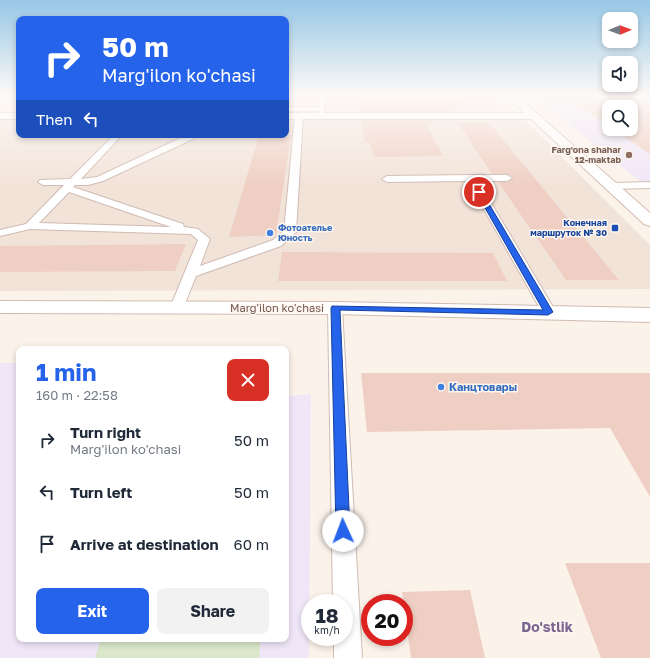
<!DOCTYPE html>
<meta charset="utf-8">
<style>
body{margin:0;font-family:"Golos Text",sans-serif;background:#f2f2f3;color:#1f2937;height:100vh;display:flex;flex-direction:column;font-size:15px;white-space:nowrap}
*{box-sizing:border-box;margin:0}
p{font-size:13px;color:#747a83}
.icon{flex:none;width:22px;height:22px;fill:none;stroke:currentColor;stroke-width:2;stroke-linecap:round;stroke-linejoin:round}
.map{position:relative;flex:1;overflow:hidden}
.panel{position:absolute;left:16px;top:346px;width:273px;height:296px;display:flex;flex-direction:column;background:#fff;border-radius:8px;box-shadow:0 2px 6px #0003}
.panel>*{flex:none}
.banner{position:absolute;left:16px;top:16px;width:273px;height:122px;border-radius:8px;box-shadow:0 2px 6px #0003;background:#2563eb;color:#fff;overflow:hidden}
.needle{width:26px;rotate:89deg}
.buttons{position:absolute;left:602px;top:12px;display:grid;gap:8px}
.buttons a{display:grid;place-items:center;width:36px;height:36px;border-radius:8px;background:#fff;box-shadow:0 2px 6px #0003;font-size:20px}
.speed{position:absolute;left:301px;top:594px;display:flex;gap:8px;font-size:20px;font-weight:700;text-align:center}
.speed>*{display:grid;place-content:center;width:52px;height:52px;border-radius:50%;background:#fff;box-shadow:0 2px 6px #0003;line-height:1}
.speed small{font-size:10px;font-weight:400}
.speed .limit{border:6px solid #d22;background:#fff;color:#111}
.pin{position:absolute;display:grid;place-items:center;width:34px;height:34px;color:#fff;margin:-17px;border:2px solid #fff;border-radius:50%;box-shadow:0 1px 4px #0007}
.me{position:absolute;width:44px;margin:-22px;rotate:358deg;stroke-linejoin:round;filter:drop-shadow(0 0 3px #0008)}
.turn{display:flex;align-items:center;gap:14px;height:84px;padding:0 20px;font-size:18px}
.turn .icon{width:52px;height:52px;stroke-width:2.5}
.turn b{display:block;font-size:28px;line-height:34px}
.then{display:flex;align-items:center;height:38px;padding:0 20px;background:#0003;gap:8px;font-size:15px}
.round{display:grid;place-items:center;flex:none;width:42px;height:42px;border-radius:8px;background:#f2f2f3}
.overview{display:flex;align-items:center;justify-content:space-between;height:68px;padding:0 20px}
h1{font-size:24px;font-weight:700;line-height:30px;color:#2563eb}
.cta{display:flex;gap:8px;margin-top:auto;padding:8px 20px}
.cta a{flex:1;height:46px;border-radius:8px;background:#2563eb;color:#fff;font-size:16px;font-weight:700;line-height:46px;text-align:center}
.cta a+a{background:#f2f2f3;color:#1f2937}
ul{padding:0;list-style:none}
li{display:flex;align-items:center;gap:12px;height:52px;padding:0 20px}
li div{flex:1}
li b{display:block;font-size:15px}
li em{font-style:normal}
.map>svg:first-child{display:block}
</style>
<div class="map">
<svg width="650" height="658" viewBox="0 0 650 658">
<rect width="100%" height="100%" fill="#fbf2ea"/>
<path fill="#f2e3d9" d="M0,119H19V135H286V119H524L650,245V289L0,291Z"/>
<path fill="#efe6f8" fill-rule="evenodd" d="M531,94H650V182H641ZM609,107H631V129H609Z
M0,363H19V639H286V396L311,394L309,658H0Z"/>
<path fill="#f8dee4" d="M286,94H487L503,111L286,112Z"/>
<path fill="#dae8c9" d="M101,639H261L259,658H95Z"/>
<path fill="#efcfc3" d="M357,95H478L451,112H360Z
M576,104H650V154L613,129H631V107H609V126Z
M361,120H436L427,126L443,156L374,157L369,142H365Z
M458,123H489L619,280H566L498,182H508L513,177L507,174H492Z
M259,135H291L276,235L229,237Z
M186,244L175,271L0,272V246Z
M282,252L493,253L507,281H278Z
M361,373H650V497L610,428L367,432Z
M565,563H650V658H601Z
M470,590L485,658H411L402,592Z"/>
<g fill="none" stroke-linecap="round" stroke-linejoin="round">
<defs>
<path id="lane" d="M319,94H325L324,117H320L319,111H286V107H319Z
M299,114L303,116L296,232L281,246L196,276L182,311L177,312L172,311L170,308L198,240L191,234L30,229L0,236V230L26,224L64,185H43L38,182L40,180L70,179L114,135H122L81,179L97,177L187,135H195L193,139L103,181L88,185H75L73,187L183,224L184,227L198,229L210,239L200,266L273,240L284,231L295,116ZM69,192L171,227L39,223Z
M471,175H507L512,178L507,181H478L556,312L554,315L549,317L544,315L542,312L468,181L387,182L382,179L387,176Z
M650,182V188L611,189L606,186L611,183Z
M335,304L340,305L342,308L362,658H334V637H344V603H333L328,308L330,305Z"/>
<path id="street" d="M0,113H19V119H0Z
M286,113H534L539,116L534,119H286Z"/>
<path id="secondary" d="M504,94H515L650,213V226L644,224Z
M0,301L335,302L650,308V322L335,314L0,313Z"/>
</defs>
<use href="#lane" stroke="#cfbbb3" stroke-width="2"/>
<use href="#street" stroke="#cfbbb3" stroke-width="2"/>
<use href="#secondary" stroke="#d1bbb1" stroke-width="2"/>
<use href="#lane" fill="#fff" fill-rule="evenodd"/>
<use href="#street" fill="#fff" fill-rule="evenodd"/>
<use href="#secondary" fill="#fff" fill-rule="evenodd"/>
</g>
<linearGradient id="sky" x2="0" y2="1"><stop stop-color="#97c7e6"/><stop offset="0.51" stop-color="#fdf9f6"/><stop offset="1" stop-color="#fdf9f6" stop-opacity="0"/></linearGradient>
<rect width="650" height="186" fill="url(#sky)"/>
<path fill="#2563eb" stroke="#184099" d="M477,191L482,192L553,312L548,315L340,310L350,531L348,535L343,537L338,535L336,531L331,308L332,306L543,310L476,192Z"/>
<circle fill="#8d6e63" stroke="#fef7f0" stroke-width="1.5" cx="629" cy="155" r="4"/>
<rect fill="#1a4fb4" stroke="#fef7f0" stroke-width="1.5" x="611" y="224" width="8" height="8" rx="2"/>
<g fill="#3f7fe0" stroke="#fef7f0" stroke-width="1.5">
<circle cx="270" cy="233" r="4"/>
<circle cx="441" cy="387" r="4"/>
</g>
<g text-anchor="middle" stroke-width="3" stroke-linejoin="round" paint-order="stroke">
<g font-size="9" font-weight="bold" fill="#785e54" stroke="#fef7f0" text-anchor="end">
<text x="621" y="153">Farg'ona shahar<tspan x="621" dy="10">12-maktab</tspan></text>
</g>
<g font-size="9" font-weight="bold" fill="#164399" stroke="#fef7f0" text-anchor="end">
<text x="607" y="226">Конечная<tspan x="607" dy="10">маршруток № 30</tspan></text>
</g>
<g font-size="9" font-weight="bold" fill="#366cbe" stroke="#fef7f0" text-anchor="start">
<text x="278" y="231">Фотоателье<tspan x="278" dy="10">Юность</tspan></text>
</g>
<g font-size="11" fill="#74574f" stroke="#fef7f0">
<text x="277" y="312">Marg'ilon ko'chasi</text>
</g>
<g font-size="11" font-weight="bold" fill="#366cbe" stroke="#fef7f0" text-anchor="start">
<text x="449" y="391">Канцтовары</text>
</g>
<g font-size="14" font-weight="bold" fill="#7c6690" stroke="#fef7f0">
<text x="547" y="632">Do'stlik</text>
</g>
</g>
</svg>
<div class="buttons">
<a><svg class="needle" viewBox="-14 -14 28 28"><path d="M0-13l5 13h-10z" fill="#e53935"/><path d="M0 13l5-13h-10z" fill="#747a83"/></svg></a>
<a><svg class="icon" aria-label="sound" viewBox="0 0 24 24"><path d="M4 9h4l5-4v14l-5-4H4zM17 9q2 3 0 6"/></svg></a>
<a><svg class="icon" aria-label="search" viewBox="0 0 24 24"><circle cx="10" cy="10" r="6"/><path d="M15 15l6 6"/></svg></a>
</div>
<div class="speed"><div>18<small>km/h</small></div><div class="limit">20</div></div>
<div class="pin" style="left:479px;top:192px;background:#d93025"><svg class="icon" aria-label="arrive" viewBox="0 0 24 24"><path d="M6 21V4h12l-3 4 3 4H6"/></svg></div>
<svg class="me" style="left:343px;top:531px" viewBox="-20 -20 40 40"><circle r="19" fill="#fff"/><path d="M0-13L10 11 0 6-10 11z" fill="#2563eb"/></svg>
<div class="banner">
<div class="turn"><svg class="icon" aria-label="right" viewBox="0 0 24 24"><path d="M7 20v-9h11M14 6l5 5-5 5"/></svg><div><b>50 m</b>Marg'ilon ko'chasi</div></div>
<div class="then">Then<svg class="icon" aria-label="left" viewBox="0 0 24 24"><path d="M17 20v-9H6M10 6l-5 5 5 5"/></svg></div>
</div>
<section class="panel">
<div class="overview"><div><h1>1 min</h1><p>160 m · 22:58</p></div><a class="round" style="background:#d93025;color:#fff"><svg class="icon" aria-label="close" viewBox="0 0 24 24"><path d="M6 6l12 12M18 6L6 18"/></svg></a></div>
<ul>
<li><svg class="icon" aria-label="right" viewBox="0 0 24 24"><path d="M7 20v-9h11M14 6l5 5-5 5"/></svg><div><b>Turn right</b><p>Marg'ilon ko'chasi</p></div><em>50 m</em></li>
<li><svg class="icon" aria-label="left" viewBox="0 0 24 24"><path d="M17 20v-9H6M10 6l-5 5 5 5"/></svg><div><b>Turn left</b></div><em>50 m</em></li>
<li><svg class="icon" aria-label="arrive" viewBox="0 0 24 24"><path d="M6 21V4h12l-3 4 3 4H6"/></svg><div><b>Arrive at destination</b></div><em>60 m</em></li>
</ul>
<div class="cta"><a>Exit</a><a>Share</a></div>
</section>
</div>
